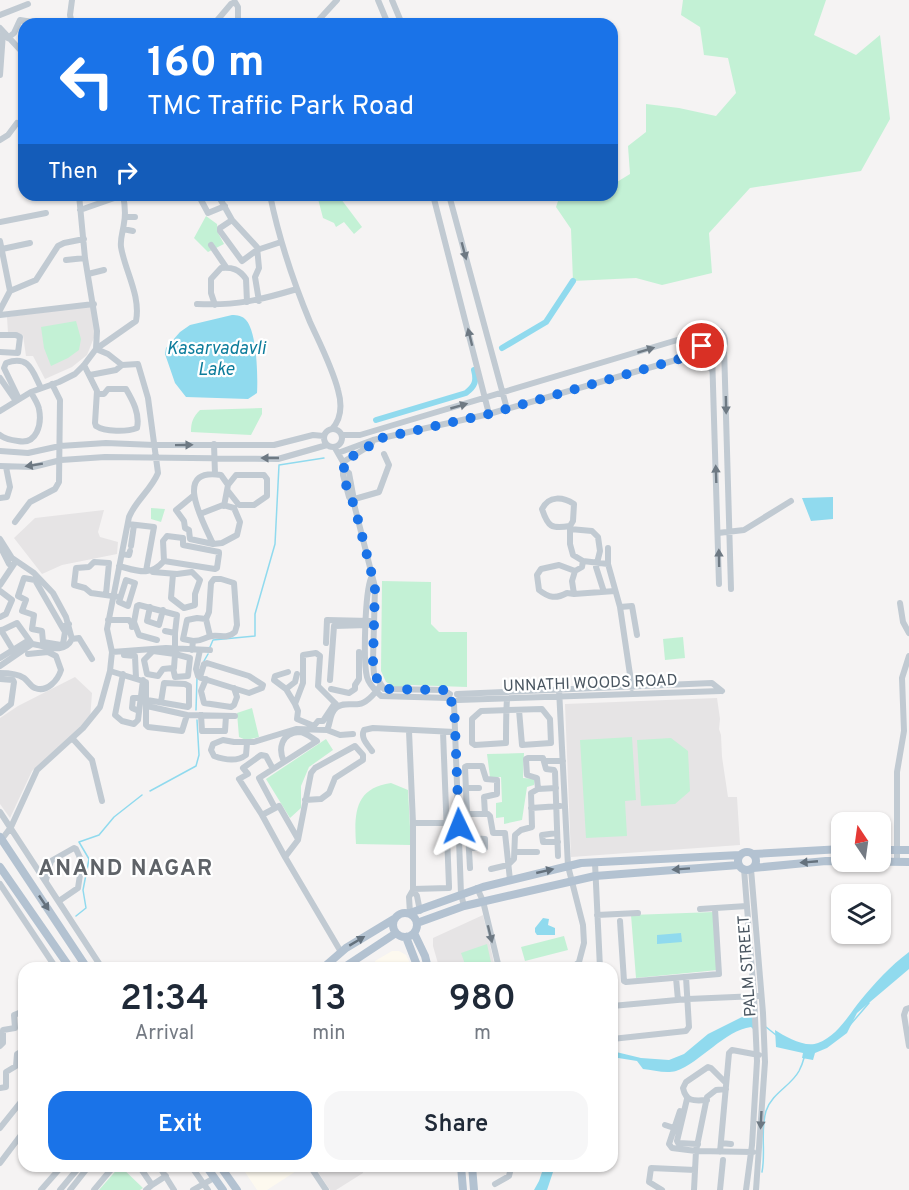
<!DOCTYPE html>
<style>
body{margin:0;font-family:Overpass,sans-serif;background:#f6f6f7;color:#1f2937;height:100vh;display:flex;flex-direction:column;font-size:22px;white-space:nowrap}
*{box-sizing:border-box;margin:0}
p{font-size:20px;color:#747a83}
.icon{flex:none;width:33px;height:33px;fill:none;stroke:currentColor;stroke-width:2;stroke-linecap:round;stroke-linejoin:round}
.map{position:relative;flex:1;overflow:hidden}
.details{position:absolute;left:18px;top:962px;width:600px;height:210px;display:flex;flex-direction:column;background:#fff;border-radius:18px;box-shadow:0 2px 4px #0004}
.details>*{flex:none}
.top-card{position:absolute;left:18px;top:18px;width:600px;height:183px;border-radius:18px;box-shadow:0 2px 4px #0004;background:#1a73e8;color:#fff;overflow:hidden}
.needle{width:39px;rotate:347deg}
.fabs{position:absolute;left:831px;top:812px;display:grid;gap:12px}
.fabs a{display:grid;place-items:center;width:60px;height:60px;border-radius:12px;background:#fff;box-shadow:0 2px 4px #0004;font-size:30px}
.pin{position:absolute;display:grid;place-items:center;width:51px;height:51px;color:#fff;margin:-26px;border:3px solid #fff;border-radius:50%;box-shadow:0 2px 6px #0007}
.me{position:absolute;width:66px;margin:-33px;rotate:358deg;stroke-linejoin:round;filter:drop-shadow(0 0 4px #0008)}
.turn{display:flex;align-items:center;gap:21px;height:126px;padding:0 30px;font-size:27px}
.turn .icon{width:78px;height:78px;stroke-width:2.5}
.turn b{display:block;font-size:42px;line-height:51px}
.then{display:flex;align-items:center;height:57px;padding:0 30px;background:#0003;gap:12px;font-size:22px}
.eta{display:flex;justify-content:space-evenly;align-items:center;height:102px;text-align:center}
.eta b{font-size:36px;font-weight:600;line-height:42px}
.action{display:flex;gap:12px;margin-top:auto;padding:12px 30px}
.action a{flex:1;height:69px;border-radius:18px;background:#1a73e8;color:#fff;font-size:24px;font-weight:600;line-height:69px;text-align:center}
.action a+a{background:#f6f6f7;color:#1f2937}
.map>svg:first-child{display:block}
</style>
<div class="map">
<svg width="909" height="1190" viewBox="0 0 909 1190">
<rect width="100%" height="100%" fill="#f5f3f3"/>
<path fill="#fdf9ef" d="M392,951H399L406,955L412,967H377L375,961Z
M241,1166H304L267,1190H257Z"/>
<path fill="#e6e4e5" d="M92,306L95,335L87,355L72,367L45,379L33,356H26L23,335L8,333L7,317Z
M104,510L98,532L100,537L118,542L117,554L62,565L42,574L14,538L35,518Z
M75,677L92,693L90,719L85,725L32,771L10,818L0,804V718L18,706Z
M717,698L720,719L719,729L721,735L722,757L728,797H737L740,845L571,857L565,704Z
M483,915L495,967H439L433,946V938Z
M314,1166H362L363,1173L336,1190H330Z"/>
<path fill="#c3f1d5" d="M683,0H826L814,35L856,55L880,35L890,119L861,171L750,188L709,233L712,273L662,285L636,278L573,281L571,229L556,207L560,195H612V185L630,174L628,146L646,132V104L679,108L716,116L736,93L728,58L704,55L700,27L681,15Z
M317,195H338L362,227L354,234L344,222L336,227L334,223L323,218Z
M206,216L217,224L218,233L224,244L208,252L194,238Z
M76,321L81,339L79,350L68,358L51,366L44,348L41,327Z
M262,408V414L251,435L191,432C191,422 193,417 200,410Z
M151,508L165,509L161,522L151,519Z
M382,581L431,582V624L439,632H467V687L410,685L402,691L386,682L381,671Z
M683,637L685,658L665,660L663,639Z
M252,708L259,737L246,740L239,737L237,713Z
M632,737L636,800L625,801L627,836L586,838L580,740Z
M671,738L688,751L690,791L675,804L641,806L637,740Z
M326,739L333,750L309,767L301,786V808L290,818L266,779Z
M524,753L523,778L535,779L534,785L527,787L522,820L504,824V817L496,818V803L502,802L501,777H490L487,754Z
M391,783L408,790L411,845L356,844C354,813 355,788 391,783Z
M714,912L718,970L636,978L631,915Z
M564,936L568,950L525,961L521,947Z
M487,944L492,967H466L461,953Z
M120,1166L143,1188L140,1190H99Z"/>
<path fill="#90daee" d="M232,315C237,315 243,316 246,320C257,332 258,377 257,393L248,399L186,397L175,383L165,354L166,348L180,332L190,325Z
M833,497V519L811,521L802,498Z
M543,918L549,919L548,925L555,928V935H537L535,932V928Z
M681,933L682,942L657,944V935Z
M909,952V969L857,1013L847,1033L827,1048L815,1053L813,1060L802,1058L803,1053L776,1047L775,1030C786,1037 805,1048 818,1043C837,1036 848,1016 860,1001C875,983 890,966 909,952Z
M754,1011L756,1032L751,1027C725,1030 700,1063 676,1071C666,1074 653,1070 643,1069L637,1061L612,1057V1051L641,1058L669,1060L684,1054L708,1034Z
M544,1166H555L547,1190H534L539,1181Z"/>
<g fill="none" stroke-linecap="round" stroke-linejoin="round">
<path stroke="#90daee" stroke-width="1.5" d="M210,647L213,640L255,636V614L275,544L279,465L324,458
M204,661L208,654
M196,710L197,678
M150,791L196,766L199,755L197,720
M76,916L86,908L83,890L89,859L79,842L99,835L114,817L142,795
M850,1025L869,1003
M766,1027L776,1035
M762,1172C766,1152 760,1131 766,1111C772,1093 791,1086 799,1071C801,1067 803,1062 804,1058"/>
<path stroke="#90daee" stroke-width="6" d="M502,348L546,322L573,281
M376,420L466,393C475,386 477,381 474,370"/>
<path stroke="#c1cad2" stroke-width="6" d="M72,0L70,15L72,24
M378,0L388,24
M392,0L402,24
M0,15L28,4
M214,24L231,4L235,2L238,7V24
M315,24L337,0
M0,28L24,54
M8,38L14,33L20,20L45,24
M0,75L3,33
M0,140L8,135L17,123
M79,195L85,258L97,331L96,349
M205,195L200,198L208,213L225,206
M218,195L232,220L257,247L259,268L255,277L259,301
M270,195C279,239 293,281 310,322C320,344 332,367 338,390C342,404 342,418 332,429
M433,195L489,414
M449,195L507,409
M80,210L123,195
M125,217H135
M232,220L220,228V231L242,261L257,250L281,242
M0,222L46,213
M123,229L133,231
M0,241L10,291L0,310
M211,245L226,267
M2,249L30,243
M66,260L85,258
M88,274L104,270
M10,291L36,280L58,246L64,243L84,239
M197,304C236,306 260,300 297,289
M215,305L211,293V279L221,268C232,267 239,269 246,279L247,302
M0,315L94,304
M701 341a12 12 0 1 1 24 0a12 12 0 1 1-24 0Z
M0,335H16L20,337L18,353L0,352
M724,347L731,589
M96,349L108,354L122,365
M712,353L719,584
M693,355L705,360L712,370
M84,365L97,391L95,423L96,426C105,432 127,432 137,428C140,414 133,401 126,389H108L104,394H97
M90,375L116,370L122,365L138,364L148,398L158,473C151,490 136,500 129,517L107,629L112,652L166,648L210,650
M0,378L16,401
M19,399L4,368L6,363C29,355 32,370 41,388
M0,411L31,392L59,382L75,374L84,365L96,349L136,321C141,296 125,271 121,247C120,238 123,232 124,223C126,213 125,205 123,195
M324 438a9 9 0 1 1 18 0a9 9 0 1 1-18 0Z
M0,435C5,439 11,440 18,441C37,445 42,424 39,409C38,403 33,397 31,392
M342,435H360L704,332
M214,444L215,474
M335,448L343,462V475L349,497L354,504L375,587L373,661L374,674L384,689L443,690L450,694
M0,451L28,453L60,446L106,443L154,445H274L313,435L324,436
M338,453L373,440L489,414L707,351
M343,462L371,445L373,441
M0,466L33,467L61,460L105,457L278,459L327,445
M344,469L349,473L354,500
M193,496L176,510L184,521L185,528L189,530L190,539L213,544
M0,498L7,497L10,487L6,467
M351,500L379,492L389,465L384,454
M224,506L228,485L236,475H264L267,479V496L254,505H239L228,491
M200,514L223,505L234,508L240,522L237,535L222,543L213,544C204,523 171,467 221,475L228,485
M15,522L30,502L55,489L59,482L60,400L52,384
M128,524L154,527L146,571
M570,526L573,521L574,504C563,497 549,495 542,509C548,527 551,529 570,526V544L573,555L583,561L608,564
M570,529L592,531L598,537L600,551L596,567L604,592
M718,533L744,530L791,501
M0,539L12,558L34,573L53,593L66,617L72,639C64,655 47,646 32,644L0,666
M0,546L9,564
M131,546L134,525
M608,548V564L620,607L632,688
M122,554L129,555L130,551
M583,561L582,567L575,571L559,565L541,569L537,575L539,590C549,598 556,599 567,593L574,594L615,591
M119,566C138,571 150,577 164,561L215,569L217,568L219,554V552L183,545V538L167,536L163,541L164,561
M153,572L177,574L192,572L200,580L195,594V605L184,608L171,598L173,574
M371,578C365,593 363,661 367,677C369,685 376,691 381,696L448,698
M126,580L135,583L128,606L119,602Z
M0,585L16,561
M0,591L12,600L6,614L0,617
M106,594L109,563L94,562L89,567L76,568L74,585L85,588L91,593L120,597
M574,594L572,581L575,571
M900,603L903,622L909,633
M150,607L147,621L159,625L163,610
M620,607L632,606L637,635
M206,619L210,636
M108,620H129L132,624V627
M62,627L65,632L63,644L61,645L43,642L42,631L32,629L34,615L22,611L26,600L18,596L24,578L35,580L62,627L69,624
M1,630L13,650
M0,631L17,623L32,644
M165,631L175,633
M72,639L79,638L92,659
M157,640L139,635L134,622L137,606L139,605L177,615L175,633V654L190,658L188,676L175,677L173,668L163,669L158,676L147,674L144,660L153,651L175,654L174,668
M326,643L327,620L370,621
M192,650L193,641C204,641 204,637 212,636C221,635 227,639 235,632L237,625L234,583L221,579H214L211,583L209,612L206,619L197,618L187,620L183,639L193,641
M200,650L196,669L198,676L201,678L249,693L262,688L263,685L249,676L207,663L204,664L200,677
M124,655L135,656L136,678
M0,658L29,640
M110,671L146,682V725L148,727L182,731L187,715L147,706
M288,672L275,676L274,680L286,689L295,704
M0,673C8,673 18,674 24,678C28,681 31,687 35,688C47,693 58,680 61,670L56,656L48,652L28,654
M123,674L115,715L122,721L134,724L138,720L143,680
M0,679L13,680L14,682L11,704L0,713
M206,679L201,691L204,703L231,707L234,705L237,697L234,688
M330,680L334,626L368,625
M286,689L295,682L297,674
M331,689L349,693L355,689V685L359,679V652
M559,689L568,866L583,925L584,943L579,962L572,968
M457,694L712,683L722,691
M507,699C506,713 506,728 506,743L475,745L472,743V719L481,711L542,709L550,719L551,743L522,745L519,710
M147,700L188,707L189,706V686L185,684L164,683L161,702
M458,700L721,691
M335,703L323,721H318L314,726L297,719L298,711L295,704L303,683V655L316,653L320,656L318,686L338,706
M454,703L461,894L464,906
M139,711L132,708L133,698H140
M187,715L235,716
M201,715L202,731H225L226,716
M327,730L340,735L353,734
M409,731L413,823
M72,738L92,760L102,801
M247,743L246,755C237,762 225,760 214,756L211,750L213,744L223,740L234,742H254L296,729L327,730C331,723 329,714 336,708C342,702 351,705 359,704C367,703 376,692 381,685
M372,751C368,745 360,738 364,730L373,728L455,732
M544,761H563
M466,788H479
M538,789L556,788
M305,800L321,799L329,793L335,778L363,760V755L355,746L315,768L311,773L298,840L285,857L341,952
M275,808L259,778L317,741C312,738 305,732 299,732C281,733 278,749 284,762
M531,808L560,806
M0,812L102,968
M467,814L470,868
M485,814L484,797L497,794V780L486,779L482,766H467L465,767L467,814H488L490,816L493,833H505L510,880
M262,815L239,779L248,774L243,768L261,755L266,756L273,769
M557,833L542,835L543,842H558
M468,838L485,839V848H469
M2,839L11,827L37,770L83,728L100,707L110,671L112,652
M515,852H537
M285,857L262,815L279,806L298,839
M897,862V772L904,731L902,678L909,656
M595,863L600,968
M491,869L508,865L514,859L515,835L521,830L532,827L531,793L538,789L537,778L527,775L526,759L528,758H543L546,769L554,770L555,772L558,856
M744,869L754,996L757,1061L752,1145L746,1190
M751,869L763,1013L765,1062L756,1190
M46,880L51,861L74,848L76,849L82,862L78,888L59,901
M0,884L56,968
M477,888L483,901L499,968
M413,889L449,888V886L443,732
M413,890L417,896L420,911
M700,909L747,906
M410,913L409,897L413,890V823H447L459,826
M597,915L638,913
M620,921L624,981L626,982L719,974L715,909
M676,978L678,1000
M612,1006L688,999L758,996
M909,1008L906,1009L904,1015L909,1046
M612,1039L686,1031L689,1027L686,977
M0,1046L3,1043V1030L15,1028L14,1015L24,1011
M0,1088L6,1087V1072L16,1066L17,1054L24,1050
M726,1089L716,1090L707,1097L696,1151L753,1152
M687,1099L677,1141L678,1143L698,1144
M707,1100C694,1101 686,1102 683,1088L686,1082L708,1067L711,1068L726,1083
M680,1111L669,1144L672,1148L696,1151L694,1190
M665,1125L674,1128
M0,1128L20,1103L24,1102
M721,1143L731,1144
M720,1152L729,1053L732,1050L759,1055
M0,1163L24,1131
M139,1166L152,1185L146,1190
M159,1166L174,1190
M191,1166L208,1190
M310,1166L326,1190
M518,1166L531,1169L538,1166
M495,1184L509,1176L511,1168
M152,1185L166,1176
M41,1190L62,1166
M60,1190L80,1166
M70,1190L89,1166
M94,1190L114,1166
M193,1190L214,1178
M662,1190L649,1182L651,1168L695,1170
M720,1190L723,1160"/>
<path stroke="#b3c2d1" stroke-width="8" d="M0,837L87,968
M880,850H909
M738 861a9 9 0 1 1 18 0a9 9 0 1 1-18 0Z
M753,854L842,849
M0,867L70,968
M753,868L826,861L909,862
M393 925a12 12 0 1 1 24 0a12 12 0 1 1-24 0Z
M410,913L483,887L581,863L740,855
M417,923L464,906L595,876L739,865
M414,933L425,956L428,968
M406,937L418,968
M323,968L346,948L394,919
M343,968L396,933
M206,1166L223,1190
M220,1166L237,1190
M461,1166L463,1190
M472,1166L474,1190"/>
</g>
<defs><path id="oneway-solid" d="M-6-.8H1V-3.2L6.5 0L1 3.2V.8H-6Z" transform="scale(1.5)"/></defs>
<g fill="#6e7983">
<use href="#oneway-solid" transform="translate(464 251) rotate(75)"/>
<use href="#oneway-solid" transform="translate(470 337) rotate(-104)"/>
<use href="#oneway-solid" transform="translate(646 350) rotate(-17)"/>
<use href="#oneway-solid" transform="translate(726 405) rotate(89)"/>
<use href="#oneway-solid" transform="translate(459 406) rotate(-16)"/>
<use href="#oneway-solid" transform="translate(184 445) rotate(-1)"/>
<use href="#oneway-solid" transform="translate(270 458) rotate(-180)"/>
<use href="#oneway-solid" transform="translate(34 465) rotate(171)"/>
<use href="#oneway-solid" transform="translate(716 474) rotate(-92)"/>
<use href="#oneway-solid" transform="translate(719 558) rotate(-91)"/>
<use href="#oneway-solid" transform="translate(490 934) rotate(76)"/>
<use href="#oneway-solid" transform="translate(761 1120) rotate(93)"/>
</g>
<g fill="#64717d">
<use href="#oneway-solid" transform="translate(809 862) rotate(175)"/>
<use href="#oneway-solid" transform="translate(681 869) rotate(176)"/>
<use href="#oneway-solid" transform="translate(545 871) rotate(-13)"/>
<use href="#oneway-solid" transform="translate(44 903) rotate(56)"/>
<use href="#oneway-solid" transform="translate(357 941) rotate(-31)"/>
</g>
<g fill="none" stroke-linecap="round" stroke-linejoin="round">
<path stroke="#1a73e8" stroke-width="10" stroke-dasharray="0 18" d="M459,826L454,703L448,700L450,694L443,690L384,689L374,674L373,661L375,587L354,504C344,490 346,477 343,462L371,445L373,440L489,414L707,351L702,346"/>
</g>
<g text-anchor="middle" stroke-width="4.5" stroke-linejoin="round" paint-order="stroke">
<g font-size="16" fill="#4a5661" stroke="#fff">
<text transform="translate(590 682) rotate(-2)" y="6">UNNATHI WOODS ROAD</text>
<text transform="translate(746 966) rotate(-94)" y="6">PALM STREET</text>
</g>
<g font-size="18" font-style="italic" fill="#0c7c9b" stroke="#fff">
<text x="216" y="354">Kasarvadavli<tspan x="216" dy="21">Lake</tspan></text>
</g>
<g font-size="22" font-weight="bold" letter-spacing="1.5" fill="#5f6368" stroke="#fff">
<text x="126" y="875">ANAND NAGAR</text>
</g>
</g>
</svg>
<div class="fabs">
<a><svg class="needle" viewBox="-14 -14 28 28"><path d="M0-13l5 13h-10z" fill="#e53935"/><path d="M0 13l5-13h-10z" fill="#747a83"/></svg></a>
<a><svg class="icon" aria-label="layers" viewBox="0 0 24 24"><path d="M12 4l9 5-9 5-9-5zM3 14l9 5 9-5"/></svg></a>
</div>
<div class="pin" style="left:702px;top:346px;background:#d93025"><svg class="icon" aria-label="arrive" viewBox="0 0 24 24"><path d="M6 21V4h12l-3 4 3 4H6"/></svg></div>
<svg class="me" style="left:459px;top:826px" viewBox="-20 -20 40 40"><path d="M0-17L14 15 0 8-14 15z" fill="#1a73e8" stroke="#fff" stroke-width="4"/></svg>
<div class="top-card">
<div class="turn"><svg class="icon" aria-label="left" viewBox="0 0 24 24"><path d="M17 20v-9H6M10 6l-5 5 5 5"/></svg><div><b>160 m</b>TMC Traffic Park Road</div></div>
<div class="then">Then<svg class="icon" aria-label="right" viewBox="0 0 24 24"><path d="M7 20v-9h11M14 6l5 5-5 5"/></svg></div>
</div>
<section class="details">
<div class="eta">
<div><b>21:34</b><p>Arrival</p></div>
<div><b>13</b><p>min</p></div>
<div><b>980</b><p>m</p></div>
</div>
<div class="action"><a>Exit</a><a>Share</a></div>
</section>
</div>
